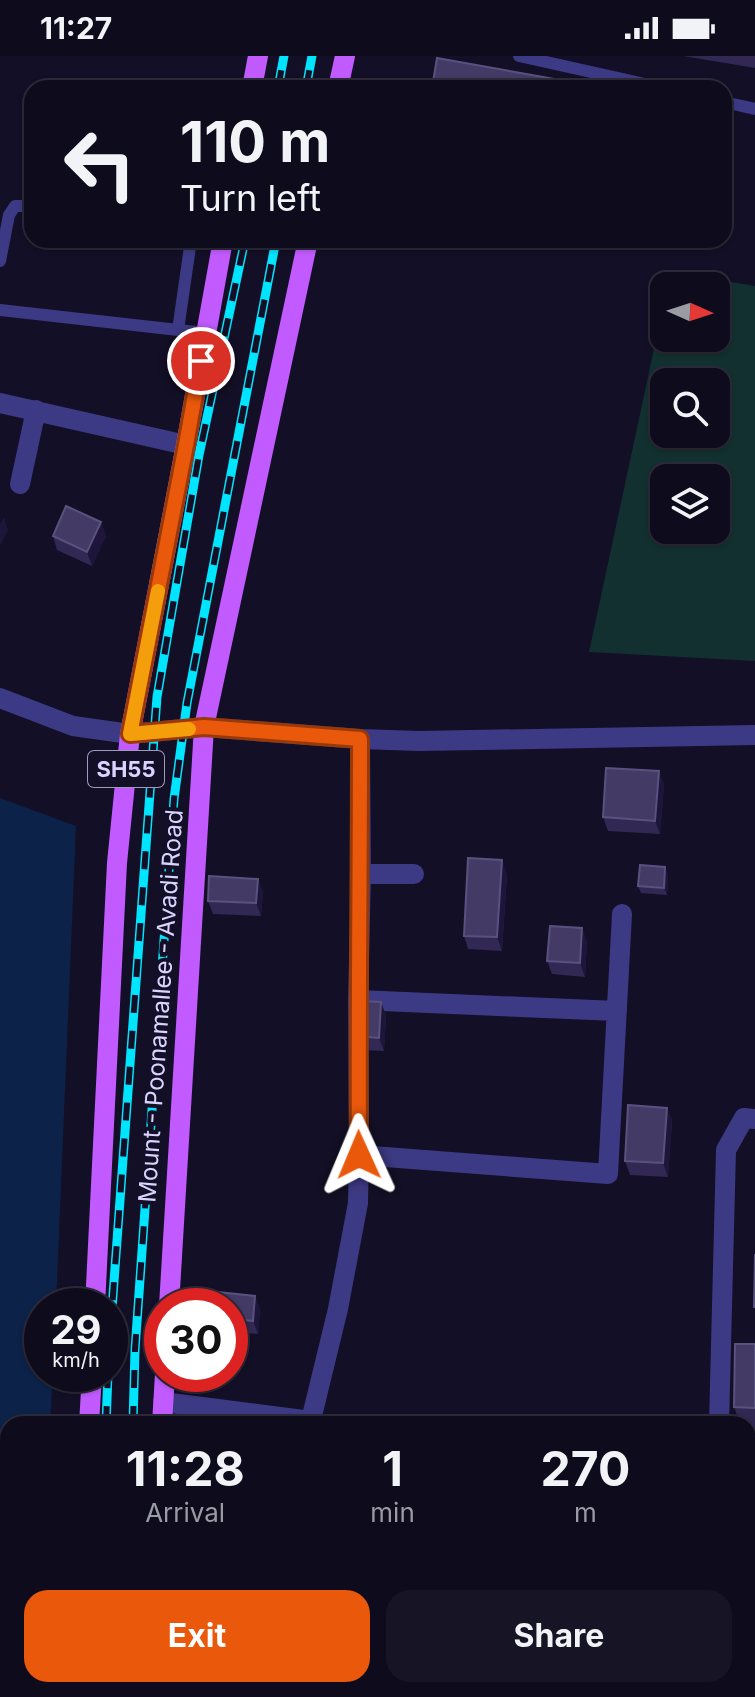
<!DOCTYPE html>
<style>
body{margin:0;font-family:Inter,sans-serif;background:#171425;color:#f1f3f6;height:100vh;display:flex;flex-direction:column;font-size:30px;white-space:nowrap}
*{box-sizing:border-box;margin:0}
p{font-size:26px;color:#9b9ba3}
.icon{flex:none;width:44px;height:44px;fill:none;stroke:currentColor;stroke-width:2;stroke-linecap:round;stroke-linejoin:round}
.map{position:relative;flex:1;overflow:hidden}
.details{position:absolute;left:0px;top:1360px;width:756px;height:282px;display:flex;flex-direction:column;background:#0e0b1c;border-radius:24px 24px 0 0;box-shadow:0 2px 6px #0004,0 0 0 2px #2e2b3b}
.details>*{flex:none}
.banner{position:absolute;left:24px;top:24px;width:708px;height:168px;border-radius:24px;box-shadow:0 2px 6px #0004,0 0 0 2px #2e2b3b;background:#0e0b1c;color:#f1f3f6;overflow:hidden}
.needle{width:52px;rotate:93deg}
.tools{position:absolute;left:650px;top:216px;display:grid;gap:16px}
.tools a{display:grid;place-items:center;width:80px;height:80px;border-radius:16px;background:#0e0b1c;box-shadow:0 2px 6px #0004,0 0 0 2px #2e2b3b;font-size:40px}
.speed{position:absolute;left:24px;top:1232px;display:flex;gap:16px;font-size:40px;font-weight:700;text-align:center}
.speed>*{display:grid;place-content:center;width:104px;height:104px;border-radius:50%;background:#0e0b1c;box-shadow:0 2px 6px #0004,0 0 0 2px #2e2b3b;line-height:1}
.speed small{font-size:20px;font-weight:400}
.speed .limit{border:12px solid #d22;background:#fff;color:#111}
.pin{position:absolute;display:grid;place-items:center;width:68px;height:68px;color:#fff;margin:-34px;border:4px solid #fff;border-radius:50%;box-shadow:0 2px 8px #0007}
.me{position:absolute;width:88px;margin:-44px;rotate:359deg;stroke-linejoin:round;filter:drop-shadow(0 0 6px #0008)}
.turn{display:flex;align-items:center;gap:28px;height:168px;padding:0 24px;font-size:36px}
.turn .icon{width:104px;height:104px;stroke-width:2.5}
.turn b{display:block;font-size:56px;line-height:68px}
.eta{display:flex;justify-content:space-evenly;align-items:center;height:136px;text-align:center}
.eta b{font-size:48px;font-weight:700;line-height:56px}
.primary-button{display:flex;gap:16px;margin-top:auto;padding:16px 24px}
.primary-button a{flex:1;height:92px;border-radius:24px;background:#ea580c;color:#fff;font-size:32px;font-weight:700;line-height:92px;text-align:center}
.primary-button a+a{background:#171425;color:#f1f3f6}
.status{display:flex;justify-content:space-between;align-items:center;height:56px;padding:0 40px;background:#0e0b1c;direction:ltr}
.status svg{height:22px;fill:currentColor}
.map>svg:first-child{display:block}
</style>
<div class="status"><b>11:27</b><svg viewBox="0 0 49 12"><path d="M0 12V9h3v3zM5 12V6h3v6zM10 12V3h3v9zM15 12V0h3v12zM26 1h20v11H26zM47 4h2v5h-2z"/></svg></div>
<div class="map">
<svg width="755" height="1641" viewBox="0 0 755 1641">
<rect width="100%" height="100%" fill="#130f26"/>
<path fill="#12302f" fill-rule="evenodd" d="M670,216L755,230V605L589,596L664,246V282H716V230H667ZM664,326H716V378H664ZM664,422H716V474H664Z"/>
<path fill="#0c2248" d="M0,742L76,770L56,1250H42V1318H53L50,1368H8V1634H39V1641H0Z"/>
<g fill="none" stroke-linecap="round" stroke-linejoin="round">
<path stroke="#3d3a85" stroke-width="12" d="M519,0L663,32
M724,46L755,53
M0,205L9,159L15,150H32
M0,254L205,277
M178,274L191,184"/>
<path stroke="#3d3a85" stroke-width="20" d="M0,347L186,389
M20,428L36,354
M0,642L73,670L130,678
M361,818H414
M358,944L617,955
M359,1099L608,1118L622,858
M163,1346L311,1365
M310,1368L338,1253L358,1147L359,1099L358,944L361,818L360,683
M719,1368L726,1094L744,1062L755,1063
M748,1468L755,1471
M707,1634V1641
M284,1641L285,1634"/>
<path stroke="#3d3a85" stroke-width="20" d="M130,678L204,671L360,683L419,685L755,679"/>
<path stroke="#c25bff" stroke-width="20" d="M252,32L258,0
M338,32L345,0
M95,1250L117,807L130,678L186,389L223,184
M169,1250L204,671L308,184
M89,1368L92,1318
M162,1368L165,1318
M76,1641V1634
M151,1641V1634"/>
<defs>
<path id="rail" d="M278,32L284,0
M306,32L312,0
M110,1280L157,641L199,399L245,184
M106,1368L108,1318
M133,1368L135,1294L174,743L187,647L276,184
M97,1641V1634
M127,1641V1634"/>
</defs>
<use href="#rail" stroke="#00e5ff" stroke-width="9"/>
<use href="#rail" stroke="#130f26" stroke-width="6" stroke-dasharray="18" stroke-linecap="butt"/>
</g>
<path fill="#312854" d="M683,0H755V12Z
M101,466L106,480L92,510L57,494L53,480Z
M659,715L664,729L660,778L608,775L603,761Z
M507,818L502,895L468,893L464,880Z
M668,818L667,839L641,837L638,830Z
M258,823L263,837L261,860L213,858L208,845Z
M587,885L585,921L552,918L547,905Z
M386,959L384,995L362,994L357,980Z
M667,1052L672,1065L668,1121L630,1119L625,1105Z
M255,1240L260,1253L258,1278L230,1276V1250Z
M755,1288V1384H748V1368H740L734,1351Z"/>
<path fill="#1d163a" d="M4,461L8,474L0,490V468Z
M101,466L106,480L92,510L87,496Z
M659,715L664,729L660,778L655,765Z
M502,804L507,818L502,895L497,881Z
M665,811L668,818L667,839L664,832Z
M258,823L263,837L261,860L256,847Z
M582,872L587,885L585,921L580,907Z
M381,946L386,959L384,995L379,982Z
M667,1052L672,1065L668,1121L663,1107Z
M255,1240L260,1253L258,1278L253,1265Z
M750,1538L755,1551V1641H753Z"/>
<path fill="#433a66" stroke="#5a527e" stroke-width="2" d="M437,2L566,25L565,32H432Z
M66,450L101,466L87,496L53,480Z
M606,712L659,715L655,765L603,761Z
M468,802L502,804L497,881L464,880Z
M640,809L665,811L664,832L638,830Z
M209,820L258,823L256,847L208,845Z
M550,870L582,872L580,907L547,905Z
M359,945L381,946L379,982L357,980Z
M628,1049L667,1052L663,1107L625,1105Z
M755,1198V1251H754Z
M199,1234L255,1240L253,1265L230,1262V1250H198Z
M735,1288H755V1352L734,1351Z
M748,1538H750L753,1641H717L716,1634H748Z
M623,1634H687V1641H623Z"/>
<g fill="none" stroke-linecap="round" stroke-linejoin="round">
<defs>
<path id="route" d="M201,305L186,389L130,678L204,671L360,683C360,822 358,961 359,1099"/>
</defs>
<use href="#route" stroke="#983908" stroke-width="20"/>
<use href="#route" stroke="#ea580c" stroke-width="14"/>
<path stroke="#f59e0b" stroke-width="14" d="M158,535L130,678L189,673"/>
</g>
<g text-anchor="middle" stroke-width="8" stroke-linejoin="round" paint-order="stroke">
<rect fill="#130f26" stroke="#9e99be" stroke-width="2" x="88" y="695" width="76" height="36" rx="6"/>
<g font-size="22" font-weight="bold" fill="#d9d4ff">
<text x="126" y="721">SH55</text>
</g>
<g font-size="24" fill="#d9d4ff" stroke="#130f26">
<text transform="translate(161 950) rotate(-86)" y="8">Mount - Poonamallee - Avadi Road</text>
</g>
</g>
</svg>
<div class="tools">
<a><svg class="needle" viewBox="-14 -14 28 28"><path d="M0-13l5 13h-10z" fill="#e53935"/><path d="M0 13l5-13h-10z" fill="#9b9ba3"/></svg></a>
<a><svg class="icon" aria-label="search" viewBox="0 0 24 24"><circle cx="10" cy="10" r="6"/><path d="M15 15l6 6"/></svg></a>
<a><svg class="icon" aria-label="layers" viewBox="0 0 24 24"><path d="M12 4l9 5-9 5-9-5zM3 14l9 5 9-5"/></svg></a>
</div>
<div class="speed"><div>29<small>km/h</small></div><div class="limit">30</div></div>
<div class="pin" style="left:201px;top:305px;background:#d93025"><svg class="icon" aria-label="arrive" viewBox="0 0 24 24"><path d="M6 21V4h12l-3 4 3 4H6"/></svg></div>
<svg class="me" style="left:359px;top:1099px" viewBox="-20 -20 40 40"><path d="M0-17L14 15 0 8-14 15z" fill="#ea580c" stroke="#fff" stroke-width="4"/></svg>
<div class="banner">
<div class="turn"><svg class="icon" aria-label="left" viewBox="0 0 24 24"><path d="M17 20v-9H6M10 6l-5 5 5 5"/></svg><div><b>110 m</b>Turn left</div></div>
</div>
<section class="details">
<div class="eta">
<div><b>11:28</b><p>Arrival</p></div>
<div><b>1</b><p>min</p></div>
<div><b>270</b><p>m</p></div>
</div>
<div class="primary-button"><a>Exit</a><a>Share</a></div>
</section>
</div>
